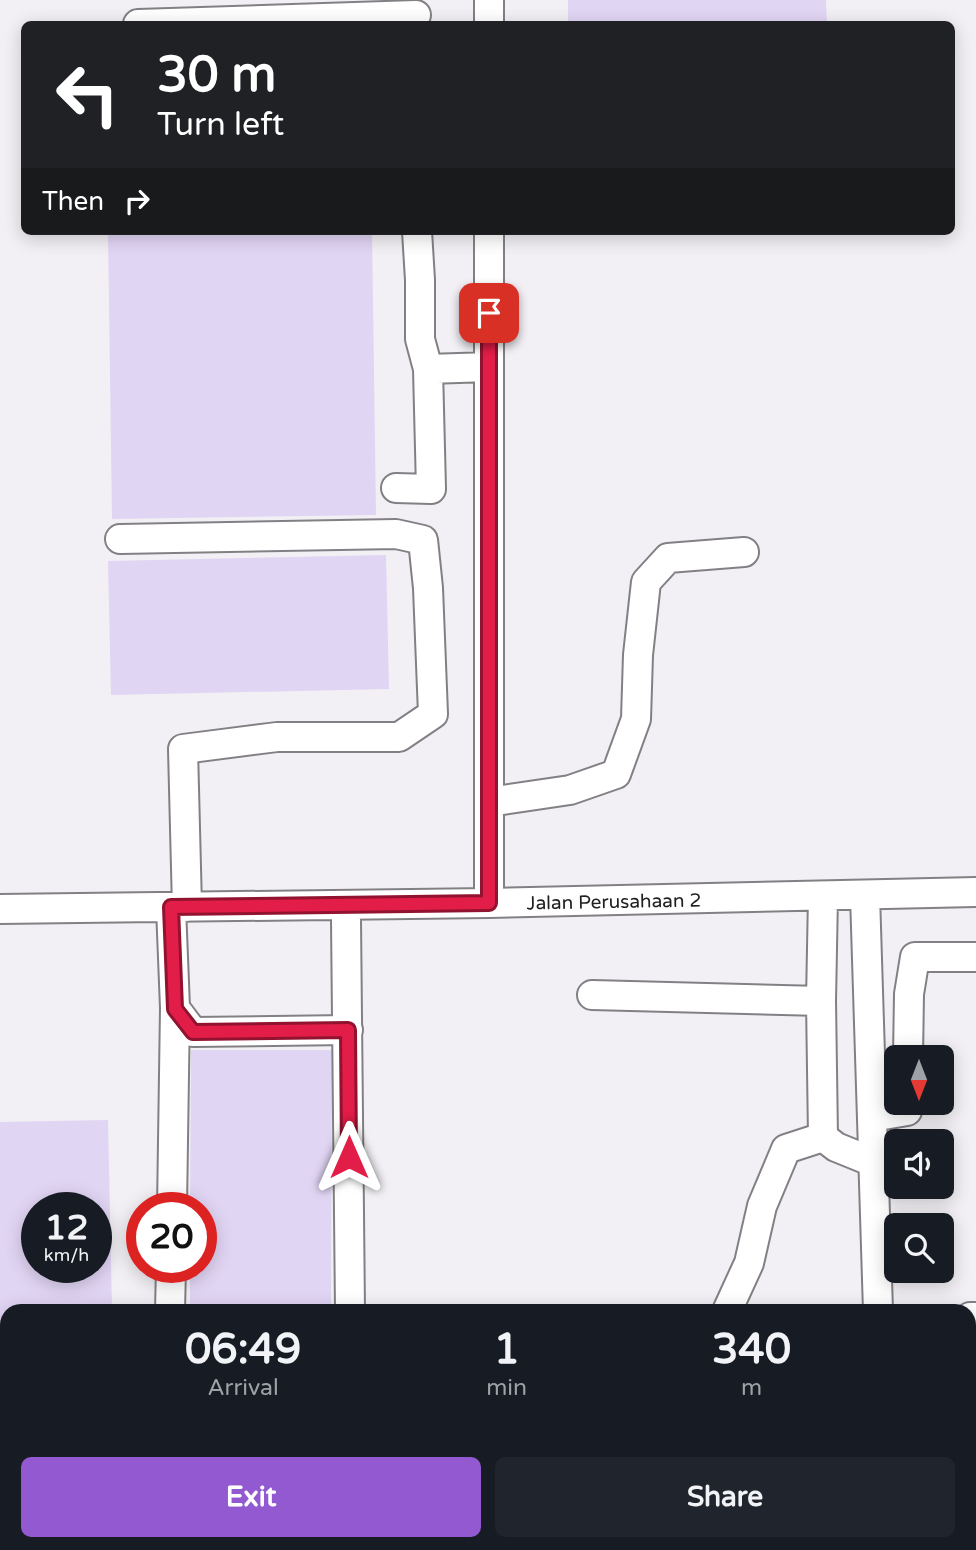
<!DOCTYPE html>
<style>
body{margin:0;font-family:"Varela Round",sans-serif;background:#20242c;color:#f1f3f6;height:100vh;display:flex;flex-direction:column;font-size:26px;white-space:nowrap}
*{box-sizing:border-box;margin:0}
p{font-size:23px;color:#9ea1a6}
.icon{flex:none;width:38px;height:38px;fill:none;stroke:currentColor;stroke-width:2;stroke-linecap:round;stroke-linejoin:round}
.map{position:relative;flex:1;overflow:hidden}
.panel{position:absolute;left:0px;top:1304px;width:976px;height:247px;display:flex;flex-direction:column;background:#171b24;border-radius:21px 21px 0 0;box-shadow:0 4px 18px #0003}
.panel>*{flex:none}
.top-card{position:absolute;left:21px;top:21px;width:934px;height:214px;border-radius:10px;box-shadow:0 4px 18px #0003;background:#202124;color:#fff;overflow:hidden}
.needle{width:46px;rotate:180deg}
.controls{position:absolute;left:884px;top:1045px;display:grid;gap:14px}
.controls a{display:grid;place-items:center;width:70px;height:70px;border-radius:10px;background:#171b24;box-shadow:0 4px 18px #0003;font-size:35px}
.speed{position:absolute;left:21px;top:1192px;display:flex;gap:14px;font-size:35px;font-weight:700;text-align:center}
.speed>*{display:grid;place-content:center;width:91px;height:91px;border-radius:50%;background:#171b24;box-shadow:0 4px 18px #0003;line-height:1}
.speed small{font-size:18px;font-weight:400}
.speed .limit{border:10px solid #d22;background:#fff;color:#111}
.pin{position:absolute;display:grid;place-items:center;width:60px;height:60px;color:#fff;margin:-30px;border-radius:14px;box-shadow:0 4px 10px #0006}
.me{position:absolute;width:77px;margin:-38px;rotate:0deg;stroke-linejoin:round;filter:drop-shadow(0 0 5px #0008)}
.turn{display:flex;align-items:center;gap:24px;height:147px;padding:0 21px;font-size:32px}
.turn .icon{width:91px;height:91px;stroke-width:2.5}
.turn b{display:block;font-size:49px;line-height:60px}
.then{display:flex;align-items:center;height:66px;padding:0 21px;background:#0003;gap:14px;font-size:26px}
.eta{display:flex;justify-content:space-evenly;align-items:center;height:119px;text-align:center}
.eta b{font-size:42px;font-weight:700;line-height:49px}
.primary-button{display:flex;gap:14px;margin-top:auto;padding:14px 21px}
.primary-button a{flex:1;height:80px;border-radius:10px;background:#9259d1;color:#fff;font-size:28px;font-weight:700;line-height:80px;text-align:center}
.primary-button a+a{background:#20242c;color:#f1f3f6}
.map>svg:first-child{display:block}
</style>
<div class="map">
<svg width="976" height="1550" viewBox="0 0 976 1550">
<rect width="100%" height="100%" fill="#f2f0f4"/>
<path fill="#e1d5f4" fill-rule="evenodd" d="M568,0H826L827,24H568Z
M108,231H372L376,515L112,519Z
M386,555L389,689L111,695L108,561Z
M191,1050H332L331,1311H190V1267H201V1208H190Z
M108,1120L112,1311H7V1544H116V1550H0V1122ZM37,1208H96V1267H37Z"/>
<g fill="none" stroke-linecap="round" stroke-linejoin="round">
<defs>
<path id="minor" d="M489,0V24
M138,24L416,15
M417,231L420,280V339L428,369
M489,231V903
M396,488L431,489L428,369L489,367
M120,539L396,534L423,540L428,588L433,714L399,737H277L183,749L187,907
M489,802L570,790L616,774L636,719L638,655L646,582L668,558L744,552
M865,895L878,1311
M171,907L175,1008L193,1032L348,1030
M0,909L489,903L976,892
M346,920L350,1311
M592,995L821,1001
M908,1057L909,994L915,957H976
M872,1117L907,1111V1102
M823,1137L836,1147L873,1162
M172,1208L175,1008
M170,1311L171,1267
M727,1311L749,1263L762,1206L786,1149L823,1137L821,1001L823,896
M970,1317H976
M971,1550L975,1488"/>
</defs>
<use href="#minor" stroke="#828084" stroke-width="32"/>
<use href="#minor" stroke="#fff" stroke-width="28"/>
</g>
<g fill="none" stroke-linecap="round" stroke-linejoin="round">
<defs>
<path id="route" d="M349,1157L348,1030L193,1032L175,1009L171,907L489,903V313"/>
</defs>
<use href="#route" stroke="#92132f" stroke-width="18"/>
<use href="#route" stroke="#e11d48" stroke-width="12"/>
</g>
<g text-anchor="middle" stroke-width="5" stroke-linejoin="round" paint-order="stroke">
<g font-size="19" fill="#202021" stroke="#fefeff">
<text transform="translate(614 901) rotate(-1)" y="7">Jalan Perusahaan 2</text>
</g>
</g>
</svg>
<div class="controls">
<a><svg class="needle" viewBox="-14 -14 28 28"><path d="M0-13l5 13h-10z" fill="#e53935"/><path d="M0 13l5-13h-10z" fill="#9ea1a6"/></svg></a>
<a><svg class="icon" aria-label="sound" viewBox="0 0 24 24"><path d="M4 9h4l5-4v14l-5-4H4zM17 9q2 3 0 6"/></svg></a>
<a><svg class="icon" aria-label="search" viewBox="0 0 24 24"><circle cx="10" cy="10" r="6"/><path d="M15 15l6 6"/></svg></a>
</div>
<div class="speed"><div>12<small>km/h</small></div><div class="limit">20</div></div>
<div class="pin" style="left:489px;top:313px;background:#d93025"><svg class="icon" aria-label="arrive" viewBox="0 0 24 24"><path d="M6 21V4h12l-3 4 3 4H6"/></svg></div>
<svg class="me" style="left:349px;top:1157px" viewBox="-20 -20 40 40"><path d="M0-17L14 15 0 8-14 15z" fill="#e11d48" stroke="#fff" stroke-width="4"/></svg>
<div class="top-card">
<div class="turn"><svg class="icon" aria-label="left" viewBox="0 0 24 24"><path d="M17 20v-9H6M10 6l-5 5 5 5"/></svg><div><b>30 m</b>Turn left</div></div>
<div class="then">Then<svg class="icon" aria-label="right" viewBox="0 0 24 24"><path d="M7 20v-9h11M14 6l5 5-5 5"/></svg></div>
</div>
<section class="panel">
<div class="eta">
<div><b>06:49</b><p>Arrival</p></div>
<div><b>1</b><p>min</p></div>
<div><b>340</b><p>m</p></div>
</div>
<div class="primary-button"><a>Exit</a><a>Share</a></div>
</section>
</div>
